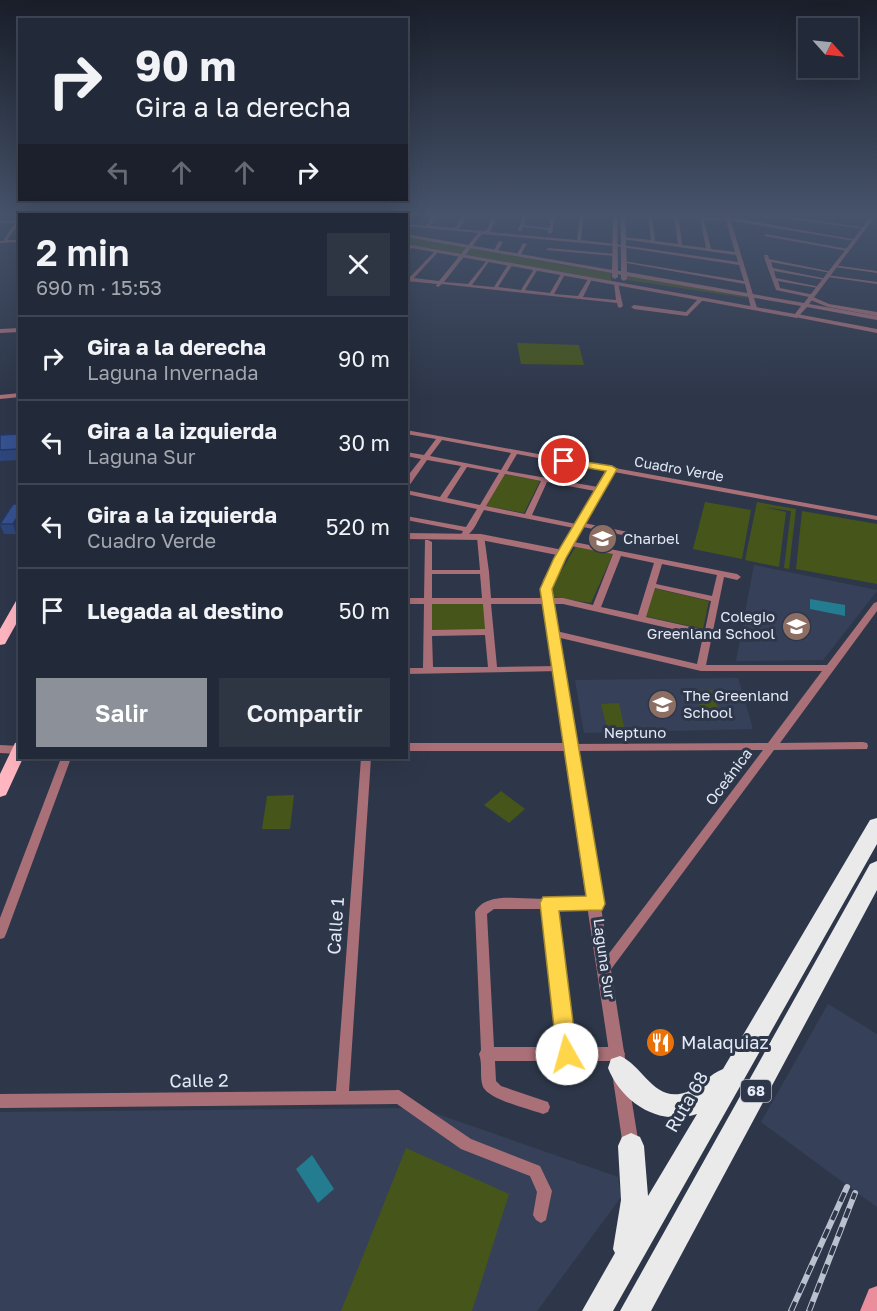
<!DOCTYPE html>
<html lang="es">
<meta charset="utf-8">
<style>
body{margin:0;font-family:"Golos Text",sans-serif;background:#2e3543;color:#f1f3f6;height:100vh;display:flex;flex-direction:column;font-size:22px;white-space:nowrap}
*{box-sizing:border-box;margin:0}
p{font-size:20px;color:#a2a6ae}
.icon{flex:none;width:33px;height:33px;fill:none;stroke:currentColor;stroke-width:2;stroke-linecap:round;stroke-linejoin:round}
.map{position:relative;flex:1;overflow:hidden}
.side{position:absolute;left:18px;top:213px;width:390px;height:546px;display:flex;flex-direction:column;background:#222938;border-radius:0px;box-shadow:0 6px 24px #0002,0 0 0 2px #3f4553}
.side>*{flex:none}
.banner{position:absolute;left:18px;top:18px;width:390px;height:183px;border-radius:0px;box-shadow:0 6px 24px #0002,0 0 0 2px #3f4553;background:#222938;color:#f1f3f6;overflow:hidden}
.needle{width:39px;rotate:117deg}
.fabs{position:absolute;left:798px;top:18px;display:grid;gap:12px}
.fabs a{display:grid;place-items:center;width:60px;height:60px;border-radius:0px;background:#222938;box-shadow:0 6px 24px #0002,0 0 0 2px #3f4553;font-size:30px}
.pin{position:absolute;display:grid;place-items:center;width:51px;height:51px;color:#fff;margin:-26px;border:3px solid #fff;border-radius:50%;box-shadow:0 2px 6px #0007}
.me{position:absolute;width:66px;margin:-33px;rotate:353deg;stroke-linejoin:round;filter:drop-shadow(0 0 4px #0008)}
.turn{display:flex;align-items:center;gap:21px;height:126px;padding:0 18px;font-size:27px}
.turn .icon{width:78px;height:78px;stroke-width:2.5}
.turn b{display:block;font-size:42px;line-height:51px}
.lanes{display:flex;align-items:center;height:57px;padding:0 18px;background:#0003;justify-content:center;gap:30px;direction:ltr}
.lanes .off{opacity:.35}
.round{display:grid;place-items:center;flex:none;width:63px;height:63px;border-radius:0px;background:#2e3543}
.headline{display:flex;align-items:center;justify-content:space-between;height:102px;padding:0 18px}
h1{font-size:36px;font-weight:600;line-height:45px}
.action{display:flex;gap:12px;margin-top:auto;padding:12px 18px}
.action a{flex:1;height:69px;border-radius:0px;background:#8c9099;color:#fff;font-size:24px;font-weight:600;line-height:69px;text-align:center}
.action a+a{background:#2e3543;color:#f1f3f6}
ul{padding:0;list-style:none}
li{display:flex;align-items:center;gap:18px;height:84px;padding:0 18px;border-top:2px solid #3f4553}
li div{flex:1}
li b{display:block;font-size:22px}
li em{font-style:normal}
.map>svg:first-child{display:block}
</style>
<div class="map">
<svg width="877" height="1311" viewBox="0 0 877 1311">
<rect width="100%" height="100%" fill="#2e374a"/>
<path fill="#364159" d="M754,565L877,590V591L823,660L736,661Z
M738,678L753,729L584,733L575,680Z
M828,1004L877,1034V1207L761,1122Z
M420,1108L618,1177L621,1197L537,1311H0V1112Z"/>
<path fill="#465519" d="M406,237L611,273V281L407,244Z
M627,275L747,296V298L627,280Z
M517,343L579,345L584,365L521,364Z
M504,474L540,481L524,513L486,506Z
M705,502L751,510L742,559L693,549Z
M757,502L796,509L789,569L784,568L791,511L764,507L786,512L779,567L745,560Z
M802,511L877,524V584L796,569Z
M576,546L613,554L591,603L552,597L551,588Z
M653,588L709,601L703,629L644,616Z
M431,604H486L488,630L431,631Z
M712,690L720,714H703L695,691Z
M619,703L624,727L607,728L601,704Z
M501,791L525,809L509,823L484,805Z
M294,795L290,829H262L267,796Z
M406,1148L509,1194L472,1311H341Z"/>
<path fill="#237c8f" d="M810,599L845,605V616L810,609Z
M312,1155L334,1189L318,1203L296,1169Z"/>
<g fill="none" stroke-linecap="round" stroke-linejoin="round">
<path fill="#aa7078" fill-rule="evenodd" d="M402,214H407L406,215Z
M434,214H438L430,226L455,228L464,214H468L459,229L486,231L494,214H498L490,232L577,240L580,214H584L581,240L615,244L738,262L736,255L621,239L623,237L651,240L648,217L606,214L674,216V214H678V216L700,217L699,214H703L704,217L725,218V216L727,215L730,218L740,219L857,240L855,241L731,221L757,308L754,310L751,308L745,284L621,262L623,261L744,281L739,265L615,246L482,234L444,282L468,284L488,259L490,260L472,285L494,287L509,263H511L513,264L498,287L521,290L534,269L536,268L538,269L525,290L550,293L561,274L563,273L565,274L554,294L578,296L588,279L590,278L592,279L583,297L616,300L614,283L616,282L618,283L623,306L620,308L618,307L617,303L442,284L438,287L436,286L437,284L406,281V278H409L436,250L438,252L414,278L439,281L478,233L406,226V224L426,226ZM652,217L674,218L678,244L655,241ZM679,218L700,219L706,248L682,245ZM704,220L726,221L735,252L711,249Z
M523,214H527L524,225L549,228L551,214H555L552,233L548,234V230L523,227L522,231H518Z
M748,214H773L866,228L864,229L775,217L747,216Z
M834,214H843L873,219L871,220Z
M20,217V222L7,240H20V242L0,243V241H3L15,223H0V221L17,220Z
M766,234L848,249L850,250L848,251L764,236Z
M499,241L503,242L497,252H493Z
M523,243L527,244L520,256H516Z
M410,245L414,246L406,253V249Z
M548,248L615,254L617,255L615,256L546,250Z
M764,255H768L769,259L833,272L831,273L771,262L773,268L827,279L825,280L774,271L776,278L820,287L818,288L778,281L780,288L814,295L813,297L829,304L877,312V316L828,307L808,299L809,297L776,290L765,260Z
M833,265L877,271V273L835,267H833Z
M826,275L877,282V284L828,277H826Z
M699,298L704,299L687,316L634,309L631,307L634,305L686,312Z
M797,314L877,329V333L795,317L794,316Z
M20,393V397L0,399V395Z
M406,430L877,516V520L614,472L584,523L667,540L671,542L667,544L583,527L574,542L737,574L741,577L737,580L724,577L706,665H827L874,603L877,602V611L780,743L863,742L867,743L868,746L867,749L774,750L609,972L605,974L601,972L599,968L601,964L763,750L570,751L566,750L565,747L566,744L768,743L822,671H701L552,636L548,633L552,630L697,664L703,636L563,604H491L497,667L558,666L563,669L561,671L406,674V668H423L424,604H406V598H424L425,540H428L432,542V570H480L477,537L481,535H484L489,572L491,598H563L593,605L613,554L571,546L566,555H560L559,553L574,528L484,510C478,520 474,532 465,537L461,535L463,531L406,520V516L466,527L477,509L406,494V490L440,497L461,466L427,460L409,486H406V478L421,459L406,456V452L424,455L436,439L406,434ZM442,440L511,453L501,470L430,456ZM517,454L607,471L598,487L507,471ZM467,467L499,473L480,505L447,498ZM505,474L541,481L525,514L486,506ZM547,482L595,491L576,524L532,515ZM621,556L654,563L638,615L601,607ZM662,564L717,575L712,596L656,584ZM432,574H480L482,598H432ZM655,588L711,601L705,630L646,617ZM432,604H483L485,629L432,630ZM485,635L488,667H433L432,636Z
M61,758H71L6,934L4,938L0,939V918Z
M361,758H371L349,1091L399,1090L471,1139L540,1166L552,1191L546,1220L541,1223L536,1220L533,1215L537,1192L530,1176L461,1149L397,1104L0,1108V1094L336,1091Z
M549,898L596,899L600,900L602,904L600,908L596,909H556L573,1047H618L623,1049L625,1054L623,1059L618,1061H495L496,1081L501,1086L548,1102L550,1107L548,1112L543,1114C529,1109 490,1100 483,1087C479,1077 483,1064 479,1054L481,1050L475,912C488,889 527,902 549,898ZM494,909H544L560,1047H494L487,914Z"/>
<path fill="#aa7078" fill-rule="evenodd" d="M613,214H617L618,271H621V214H625L627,272L804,303L873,214H877L809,304L877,316V320L807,307L797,318L406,247V244L795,314L801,306L627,276V279L624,281L621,279V275L618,274V277L615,279L612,277V273L406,237V234L612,270Z
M20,328V332L0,333V329Z
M406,533L481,534L563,550L568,553L553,580L551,593L639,1146L637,1152L631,1154L625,1152L623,1146L564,751H406V743H563L541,593L543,580L557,555L481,540L406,539Z
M0,745L20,746V754L0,753Z"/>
<path fill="#ea8d9d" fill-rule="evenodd" d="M877,1286V1311H860L869,1289Z"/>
<path fill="#ffb6c1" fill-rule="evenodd" d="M20,600V617L5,644L0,645V629L16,601Z
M20,741V758H23L6,795L0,797V774L15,743Z"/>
<path fill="#eaeaea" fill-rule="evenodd" d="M877,818V844L613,1311H582L615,1253L613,1249L621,1200L618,1146L622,1137L631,1133L640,1137L644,1146L648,1196L697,1114C660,1127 622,1103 608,1068L611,1059L620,1056C644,1066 654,1104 687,1092C701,1086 710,1074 723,1069L870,820Z
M877,861V890L651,1311H620L870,864Z"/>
<defs>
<path id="rail" d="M791,1311L847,1187
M809,1311L855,1193"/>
</defs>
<use href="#rail" stroke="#bac0ce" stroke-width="6"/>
<use href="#rail" stroke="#2e374a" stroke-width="4" stroke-dasharray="10" stroke-linecap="butt"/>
</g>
<path fill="#2e477c" d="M20,434V460L0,461V435Z
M13,504L16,534H4L0,524Z"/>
<path fill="#263965" d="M20,513V528L16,534L13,524Z"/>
<path fill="#365290" stroke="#263965" stroke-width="1.5" d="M20,434V449L0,450V435Z
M13,504H20V513L13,524H0Z"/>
<linearGradient id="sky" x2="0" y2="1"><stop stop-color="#191e29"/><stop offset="0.54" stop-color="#46536b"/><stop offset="1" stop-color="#46536b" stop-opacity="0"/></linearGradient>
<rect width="877" height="397" fill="url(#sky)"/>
<path fill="#ffd54a" stroke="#a68a30" stroke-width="1.5" d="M560,458L612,466L617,469L566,558L552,589L605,904L602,910L559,911L577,1054L574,1061L567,1064L560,1061L557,1054L540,903L543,897L586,896L540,589L554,558L606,471L560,463Z"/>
<defs>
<symbol id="school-disc" viewBox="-11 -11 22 22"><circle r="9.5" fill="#8d6e63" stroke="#2e374a"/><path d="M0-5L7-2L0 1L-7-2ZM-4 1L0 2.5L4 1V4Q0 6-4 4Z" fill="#fff"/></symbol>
<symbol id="restaurant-disc" viewBox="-11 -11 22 22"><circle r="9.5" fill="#e8710a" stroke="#2e374a"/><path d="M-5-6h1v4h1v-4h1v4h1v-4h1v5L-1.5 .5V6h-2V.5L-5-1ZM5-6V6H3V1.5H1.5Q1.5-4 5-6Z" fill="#fff"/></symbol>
</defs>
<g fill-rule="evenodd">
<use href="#school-disc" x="586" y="522" width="33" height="33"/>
<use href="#school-disc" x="780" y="610" width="33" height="33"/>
<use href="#school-disc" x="646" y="688" width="33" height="33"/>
<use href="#restaurant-disc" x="644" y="1026" width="33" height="33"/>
</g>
<g text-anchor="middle" stroke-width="6" stroke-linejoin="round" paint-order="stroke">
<g font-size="14" fill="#e3e9f5" stroke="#2e374a">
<text transform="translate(679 469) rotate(10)" y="5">Cuadro Verde</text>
</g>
<rect fill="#2e374a" stroke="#adb4c2" stroke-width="1.5" x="741" y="1080" width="30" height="22" rx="4.5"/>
<g font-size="14" font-weight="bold" fill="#e3e9f5">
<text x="756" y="1096">68</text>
</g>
<g font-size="15" fill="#e3e9f5" stroke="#2e374a" text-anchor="start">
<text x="623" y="544">Charbel</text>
<text x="775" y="622" text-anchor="end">Colegio<tspan x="775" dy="17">Greenland School</tspan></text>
<text x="683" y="701">The Greenland<tspan x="683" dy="17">School</tspan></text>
</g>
<g font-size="15" fill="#e3e9f5" stroke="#2e374a">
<text x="635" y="738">Neptuno</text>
<text transform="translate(729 777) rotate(-53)" y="5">Oceánica</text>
<text transform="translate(604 959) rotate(82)" y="5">Laguna Sur</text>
</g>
<g font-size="18" fill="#e3e9f5" stroke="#2e374a">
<text transform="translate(336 926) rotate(-86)" y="6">Calle 1</text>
<text transform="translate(199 1081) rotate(-1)" y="6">Calle 2</text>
<text transform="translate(687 1102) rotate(-60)" y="6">Ruta 68</text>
</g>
<g font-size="18" fill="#e3e9f5" stroke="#2e374a" text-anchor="start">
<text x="681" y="1049">Malaquiaz</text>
</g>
</g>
</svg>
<div class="fabs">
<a><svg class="needle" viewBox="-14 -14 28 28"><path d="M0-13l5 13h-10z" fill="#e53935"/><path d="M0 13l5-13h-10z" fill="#a2a6ae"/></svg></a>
</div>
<div class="pin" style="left:564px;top:461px;background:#d93025"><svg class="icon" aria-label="arrive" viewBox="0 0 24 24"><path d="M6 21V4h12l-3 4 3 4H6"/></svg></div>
<svg class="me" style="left:567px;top:1054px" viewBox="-20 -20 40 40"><circle r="19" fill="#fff"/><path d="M0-13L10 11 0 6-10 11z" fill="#ffd54a"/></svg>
<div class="banner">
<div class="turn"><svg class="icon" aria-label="right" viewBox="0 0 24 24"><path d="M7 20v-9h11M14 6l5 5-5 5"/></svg><div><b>90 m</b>Gira a la derecha</div></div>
<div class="lanes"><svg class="icon off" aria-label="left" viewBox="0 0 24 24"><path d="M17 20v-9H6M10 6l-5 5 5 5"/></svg><svg class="icon off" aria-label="ahead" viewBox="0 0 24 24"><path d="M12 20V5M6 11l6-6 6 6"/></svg><svg class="icon off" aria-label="ahead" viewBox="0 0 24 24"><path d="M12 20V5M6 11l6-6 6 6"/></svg><svg class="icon" aria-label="right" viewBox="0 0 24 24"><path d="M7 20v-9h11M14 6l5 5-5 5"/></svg></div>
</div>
<section class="side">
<div class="headline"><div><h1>2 min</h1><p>690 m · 15:53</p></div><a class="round"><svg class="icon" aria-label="close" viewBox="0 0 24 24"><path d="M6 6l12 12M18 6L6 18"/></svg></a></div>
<ul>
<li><svg class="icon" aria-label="right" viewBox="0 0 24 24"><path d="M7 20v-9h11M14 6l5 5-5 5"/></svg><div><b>Gira a la derecha</b><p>Laguna Invernada</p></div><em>90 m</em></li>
<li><svg class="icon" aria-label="left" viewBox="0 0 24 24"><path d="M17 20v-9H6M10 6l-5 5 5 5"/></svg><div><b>Gira a la izquierda</b><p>Laguna Sur</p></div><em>30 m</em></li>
<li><svg class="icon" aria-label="left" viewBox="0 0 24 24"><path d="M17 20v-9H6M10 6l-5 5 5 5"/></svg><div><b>Gira a la izquierda</b><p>Cuadro Verde</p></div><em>520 m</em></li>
<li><svg class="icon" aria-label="arrive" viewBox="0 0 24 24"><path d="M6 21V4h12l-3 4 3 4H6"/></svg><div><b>Llegada al destino</b></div><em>50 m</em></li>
</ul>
<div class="action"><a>Salir</a><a>Compartir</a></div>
</section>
</div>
